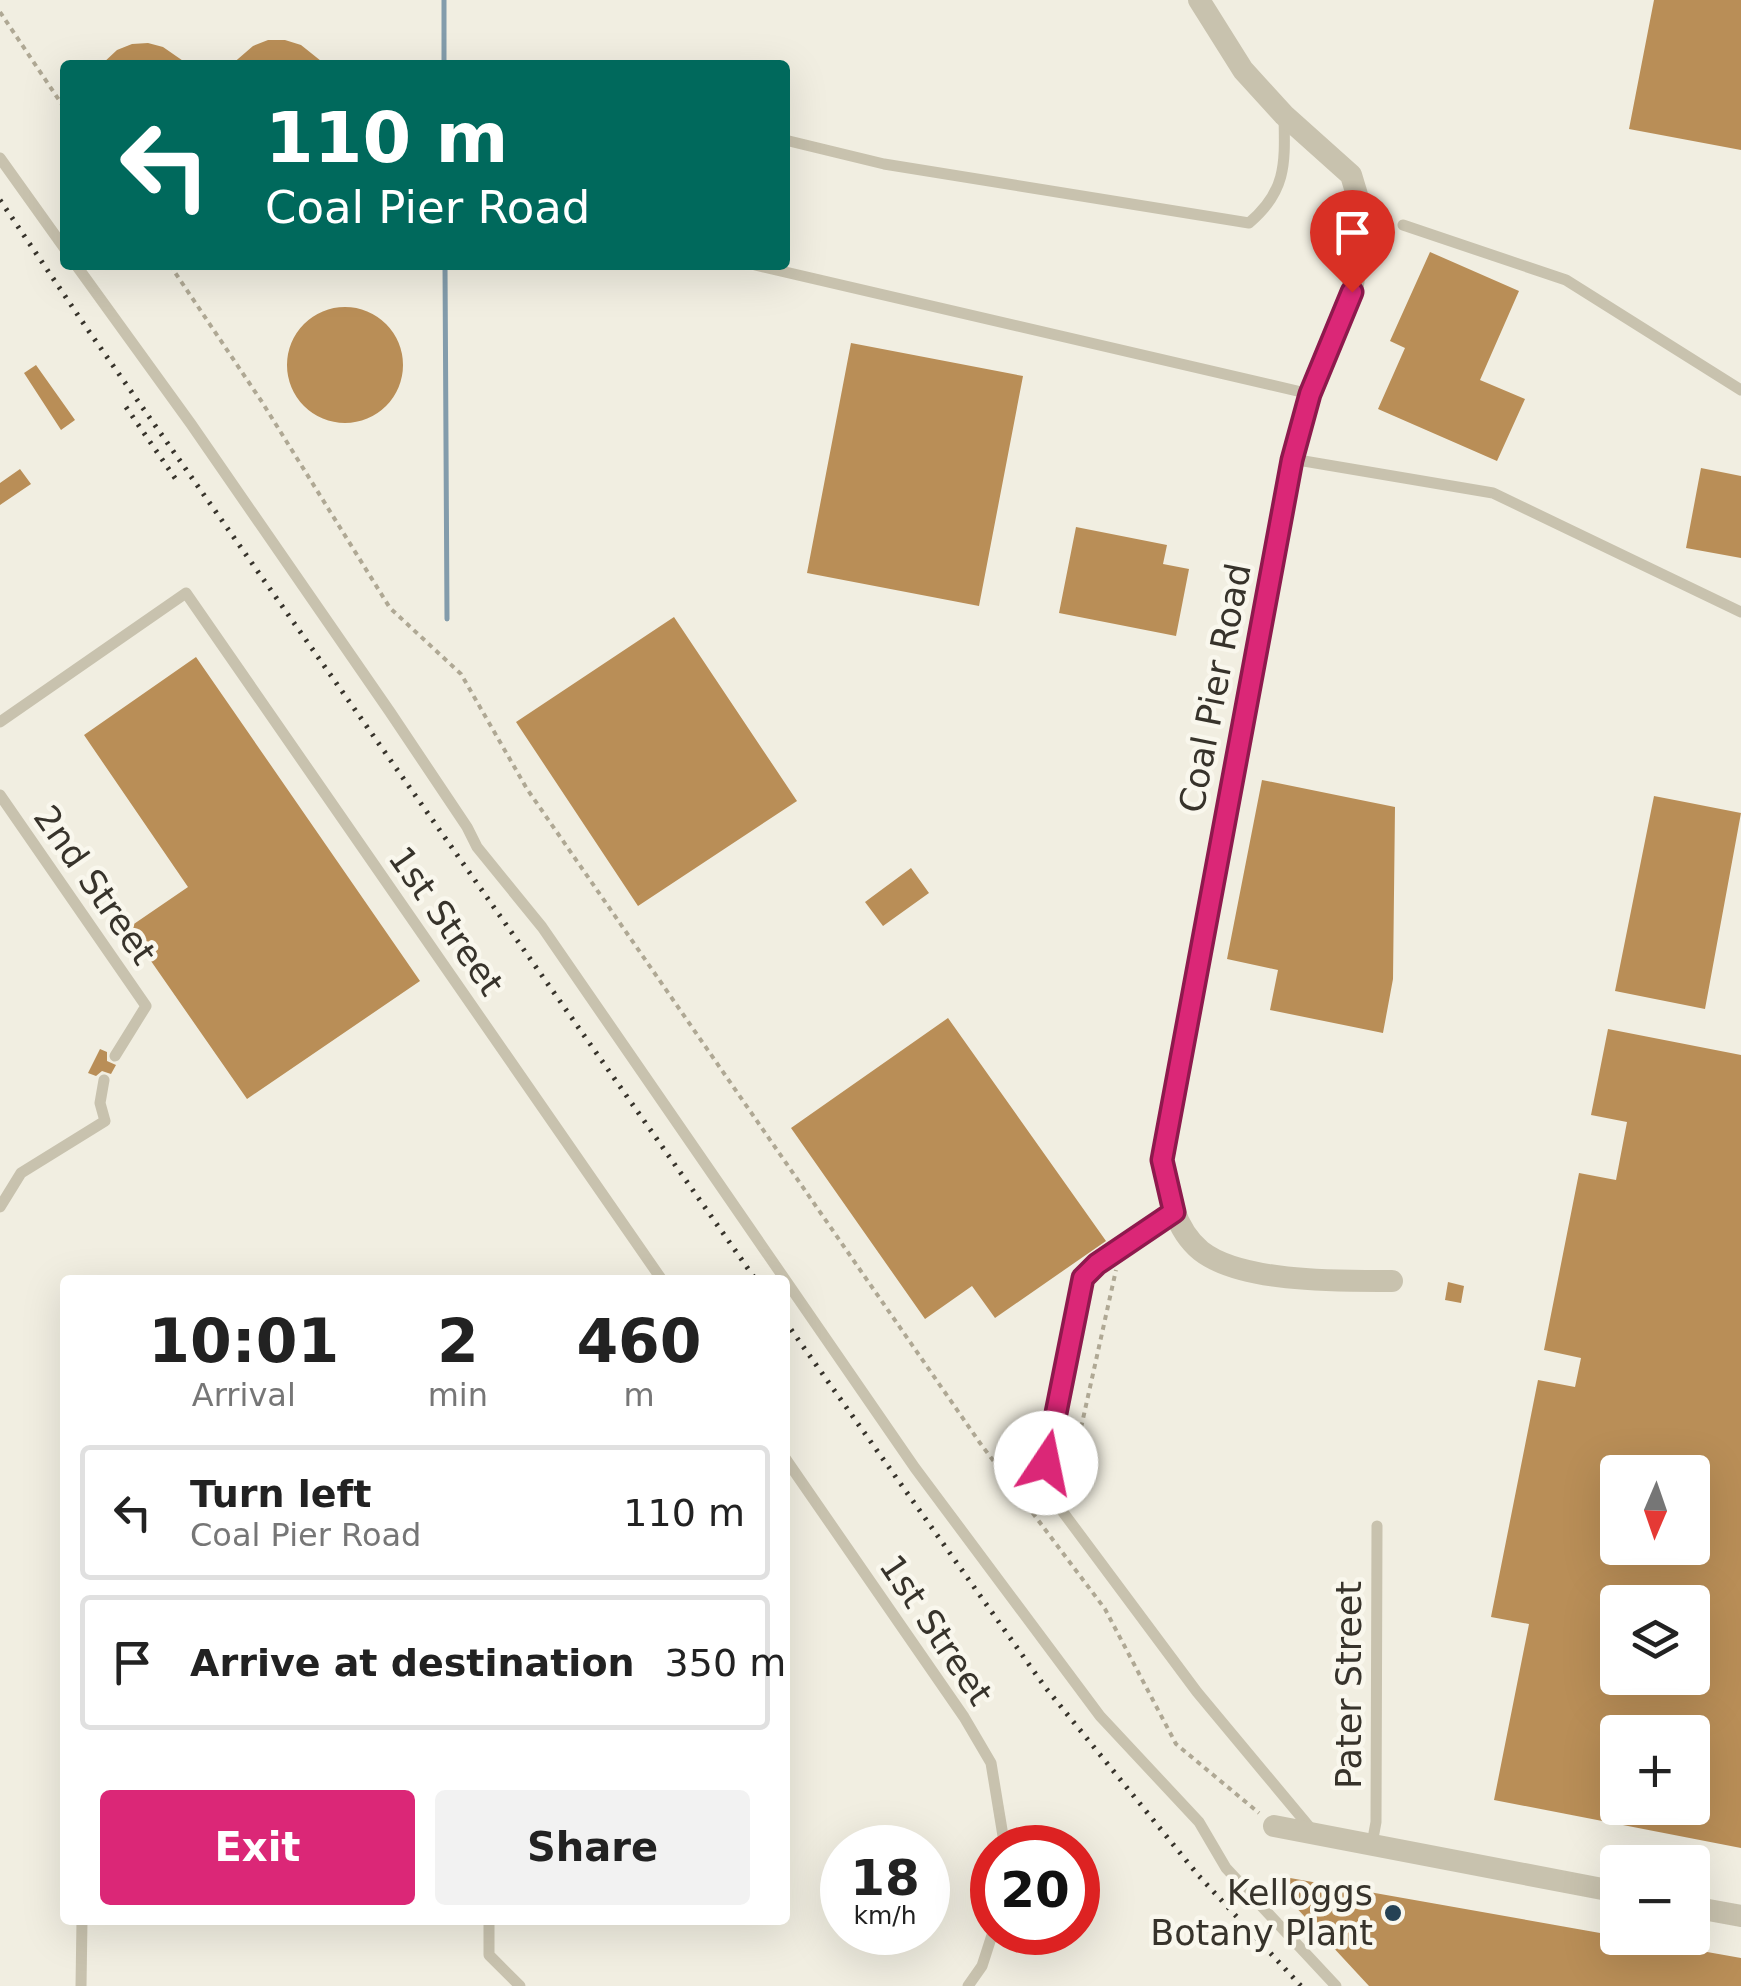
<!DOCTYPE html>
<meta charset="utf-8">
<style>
body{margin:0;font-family:"DejaVu Sans",sans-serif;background:#f2f2f2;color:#222;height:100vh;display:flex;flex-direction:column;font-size:38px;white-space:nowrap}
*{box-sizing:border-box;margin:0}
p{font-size:32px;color:#767676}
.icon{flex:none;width:55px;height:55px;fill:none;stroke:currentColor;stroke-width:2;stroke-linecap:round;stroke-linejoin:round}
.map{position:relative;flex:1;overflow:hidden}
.drawer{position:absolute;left:60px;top:1275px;width:730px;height:650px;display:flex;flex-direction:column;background:#fff;border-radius:10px;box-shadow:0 10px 40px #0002}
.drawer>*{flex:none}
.guide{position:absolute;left:60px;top:60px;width:730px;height:210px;border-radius:10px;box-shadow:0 10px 40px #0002;background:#00695c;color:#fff;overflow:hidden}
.needle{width:65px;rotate:182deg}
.controls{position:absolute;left:1600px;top:1455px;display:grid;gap:20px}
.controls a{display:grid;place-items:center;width:110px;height:110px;border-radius:10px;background:#fff;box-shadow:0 10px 40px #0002;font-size:50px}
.speed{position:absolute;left:820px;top:1825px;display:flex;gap:20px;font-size:50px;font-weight:700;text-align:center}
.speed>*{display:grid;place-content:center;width:130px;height:130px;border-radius:50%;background:#fff;box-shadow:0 10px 40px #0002;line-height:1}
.speed small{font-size:25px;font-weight:400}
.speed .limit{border:15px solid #d22;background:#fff;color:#111}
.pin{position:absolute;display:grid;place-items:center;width:85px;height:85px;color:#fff;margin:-102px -42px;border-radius:50% 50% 50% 0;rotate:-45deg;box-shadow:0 0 10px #0007}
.pin .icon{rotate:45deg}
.me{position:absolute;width:110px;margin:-55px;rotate:11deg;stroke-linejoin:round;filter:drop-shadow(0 0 8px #0008)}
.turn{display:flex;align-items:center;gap:35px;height:210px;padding:0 40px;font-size:45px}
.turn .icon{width:130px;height:130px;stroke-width:2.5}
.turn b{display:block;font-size:70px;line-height:85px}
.eta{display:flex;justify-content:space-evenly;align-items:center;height:170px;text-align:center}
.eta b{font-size:60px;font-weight:700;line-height:70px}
.button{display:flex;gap:20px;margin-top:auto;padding:20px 40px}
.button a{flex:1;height:115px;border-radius:10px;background:#db2777;color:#fff;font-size:40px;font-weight:700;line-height:115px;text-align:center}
.button a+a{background:#f2f2f2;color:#222}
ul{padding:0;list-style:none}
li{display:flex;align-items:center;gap:30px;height:135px;margin:0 20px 15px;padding:0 20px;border:5px solid #e0e0e0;border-radius:10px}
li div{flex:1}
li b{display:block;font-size:38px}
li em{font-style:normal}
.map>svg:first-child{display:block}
</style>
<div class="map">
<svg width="1741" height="1986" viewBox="0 0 1741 1986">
<rect width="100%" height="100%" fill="#f1eee1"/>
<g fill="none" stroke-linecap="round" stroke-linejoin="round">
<path stroke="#839cab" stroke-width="5" d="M444,0V65
M445,265L447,619"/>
</g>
<path fill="#b98e57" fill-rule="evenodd" d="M1654,0H1741V150L1629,129Z
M268,40H285L301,45L326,65H231L253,46Z
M148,43L163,47L189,65H101L117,50L132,44Z
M1430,252L1519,291L1480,380L1525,399L1497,461L1378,409L1405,348L1390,341Z
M287 365a58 58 0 1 1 116 0a58 58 0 1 1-116 0Z
M851,343L1023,376L979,606L807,573Z
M36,365L75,420L61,430L24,373Z
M1701,468L1741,476V558L1686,548Z
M20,469L31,484L0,505V483Z
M1076,527L1167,545L1163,564L1189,569L1176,636L1059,613Z
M674,617L797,801L638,906L516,722Z
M196,657L420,981L247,1099L128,928L188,887L84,735Z
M1262,780L1395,807L1393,979L1383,1033L1270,1010L1278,970L1227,959Z
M1654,796L1741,813L1705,1009L1615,991Z
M911,868L929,893L883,926L865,902Z
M948,1018L1106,1241L995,1318L972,1286L925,1319L791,1128Z
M1608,1029L1741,1055V1848L1494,1800L1529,1624L1491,1617L1538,1380L1575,1387L1581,1358L1544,1350L1579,1173L1616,1180L1627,1122L1591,1115ZM1618,1472H1692V1548H1618ZM1618,1602H1692V1678H1618ZM1618,1732H1692V1808H1618Z
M100,1049L107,1052V1061L116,1065L111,1074L102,1071L96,1076L88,1073Z
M1448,1282L1464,1286L1461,1303L1445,1300Z
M1290,1878L1741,1958V1986H1369L1279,1889Z"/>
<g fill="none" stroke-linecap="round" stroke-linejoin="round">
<path stroke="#afa894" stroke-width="4" stroke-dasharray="5 5" stroke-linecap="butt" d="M0,12L65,109
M170,265L262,402L390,608L461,674L527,789L980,1443L1105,1609L1176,1744L1259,1813
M1065,1461L1075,1455L1116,1270"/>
<path stroke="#c8c2ae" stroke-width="11" d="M785,140L884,164L1249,223C1287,191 1285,163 1284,116
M0,158L65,249
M1403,225L1566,280L1741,390
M76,265L191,424L390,712L467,827L477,847L542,927L915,1468L1100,1716L1199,1822L1226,1868L1336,1986
M755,265L1310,394
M1292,459L1493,493L1741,612
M0,722L186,593L662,1280
M0,795L146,1006L115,1056
M0,1207L21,1173L105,1121L100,1103L104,1080
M1173,1211L1097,1264L1083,1278L1045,1481L1051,1496L1197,1692L1312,1830
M785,1458L964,1717L991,1763L1005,1848
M1372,1844L1376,1822L1377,1526
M489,1920V1955L520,1986
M81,1986L82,1920
M968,1986L982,1966L993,1932"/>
<path stroke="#c8c2ae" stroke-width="22" d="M1199,0L1243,70L1284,115L1351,175L1363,215L1352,292L1310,394L1292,459L1163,1160C1168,1193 1174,1229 1201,1251C1242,1283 1341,1281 1392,1281
M1274,1826L1618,1892
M1692,1907L1741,1916"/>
<path stroke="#37332b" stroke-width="5" stroke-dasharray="2.5 8" stroke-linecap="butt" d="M0,200L88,330L756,1280
M126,407L177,481
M785,1321L1045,1687L1198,1875L1301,1986"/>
</g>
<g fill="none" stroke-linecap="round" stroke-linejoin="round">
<defs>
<path id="route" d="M1046,1463L1083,1278L1097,1264L1174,1212L1162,1160L1292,460L1310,394L1352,292"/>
</defs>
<use href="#route" stroke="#8e194d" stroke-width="25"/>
<use href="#route" stroke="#db2777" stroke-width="18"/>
</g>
<circle fill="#254255" stroke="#f9f7ed" stroke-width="4" cx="1393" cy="1913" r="10"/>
<g text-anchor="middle" stroke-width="9" stroke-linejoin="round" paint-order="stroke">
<g font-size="35" fill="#37332b" stroke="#f9f7ed">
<text transform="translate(1215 688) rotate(-79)" y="12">Coal Pier Road</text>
<text transform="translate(95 885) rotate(55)" y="12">2nd Street</text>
<text transform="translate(446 921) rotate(55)" y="12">1st Street</text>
<text transform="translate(936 1630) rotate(56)" y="12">1st Street</text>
<text transform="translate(1349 1685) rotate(-90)" y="12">Pater Street</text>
</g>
<g font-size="35" fill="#37332b" stroke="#f9f7ed" text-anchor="end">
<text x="1373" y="1905">Kelloggs<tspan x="1373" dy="40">Botany Plant</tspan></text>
</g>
</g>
</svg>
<div class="controls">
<a><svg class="needle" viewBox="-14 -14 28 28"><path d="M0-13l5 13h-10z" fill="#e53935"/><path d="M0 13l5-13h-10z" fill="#767676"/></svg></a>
<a><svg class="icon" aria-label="layers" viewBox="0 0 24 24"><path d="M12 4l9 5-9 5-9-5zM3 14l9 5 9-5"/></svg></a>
<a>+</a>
<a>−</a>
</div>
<div class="speed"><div>18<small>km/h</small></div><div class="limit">20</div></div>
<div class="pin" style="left:1352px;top:292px;background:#d93025"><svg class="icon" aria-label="arrive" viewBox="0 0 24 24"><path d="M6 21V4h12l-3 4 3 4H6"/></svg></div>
<svg class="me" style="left:1046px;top:1463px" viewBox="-20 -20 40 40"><circle r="19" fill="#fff"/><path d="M0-13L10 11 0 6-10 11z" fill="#db2777"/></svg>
<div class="guide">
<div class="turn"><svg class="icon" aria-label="left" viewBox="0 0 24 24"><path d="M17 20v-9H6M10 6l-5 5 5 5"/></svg><div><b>110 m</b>Coal Pier Road</div></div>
</div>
<section class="drawer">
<div class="eta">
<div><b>10:01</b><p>Arrival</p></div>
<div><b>2</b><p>min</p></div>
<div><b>460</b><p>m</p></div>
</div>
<ul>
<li><svg class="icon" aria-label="left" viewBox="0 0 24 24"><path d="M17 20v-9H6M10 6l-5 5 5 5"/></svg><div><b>Turn left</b><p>Coal Pier Road</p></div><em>110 m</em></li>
<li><svg class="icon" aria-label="arrive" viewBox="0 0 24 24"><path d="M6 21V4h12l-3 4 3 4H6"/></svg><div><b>Arrive at destination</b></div><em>350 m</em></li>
</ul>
<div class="button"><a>Exit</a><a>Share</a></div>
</section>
</div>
